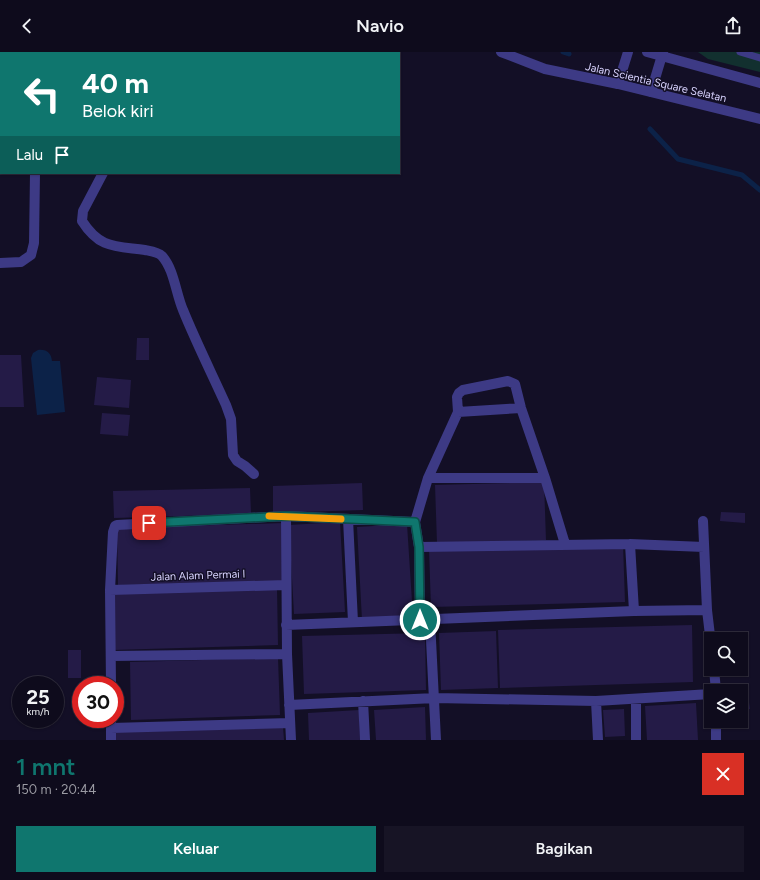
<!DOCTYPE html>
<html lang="id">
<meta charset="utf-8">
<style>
body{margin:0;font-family:Figtree,sans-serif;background:#171425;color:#f1f3f6;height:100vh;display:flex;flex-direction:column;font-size:15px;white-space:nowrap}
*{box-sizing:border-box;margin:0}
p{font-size:13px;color:#9b9ba3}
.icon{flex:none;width:22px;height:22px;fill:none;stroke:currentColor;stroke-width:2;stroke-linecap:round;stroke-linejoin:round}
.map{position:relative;height:688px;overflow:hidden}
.details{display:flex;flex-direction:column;background:#0e0b1c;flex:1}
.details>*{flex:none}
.top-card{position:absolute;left:0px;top:0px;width:400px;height:122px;box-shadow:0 1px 3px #0004,0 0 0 1px #2e2b3b;background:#0f766e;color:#fff;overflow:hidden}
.controls{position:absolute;left:704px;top:580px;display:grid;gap:8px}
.controls a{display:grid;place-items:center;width:44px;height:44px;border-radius:0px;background:#0e0b1c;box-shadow:0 1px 3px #0004,0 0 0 1px #2e2b3b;font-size:20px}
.speed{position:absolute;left:12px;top:624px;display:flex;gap:8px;font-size:20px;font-weight:700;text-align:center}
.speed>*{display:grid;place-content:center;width:52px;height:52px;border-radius:50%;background:#0e0b1c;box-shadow:0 1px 3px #0004,0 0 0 1px #2e2b3b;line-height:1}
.speed small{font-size:10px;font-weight:400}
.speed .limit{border:6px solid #d22;background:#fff;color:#111}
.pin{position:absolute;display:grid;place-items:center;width:34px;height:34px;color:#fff;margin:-17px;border-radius:8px;box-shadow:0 2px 6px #0006}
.me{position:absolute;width:44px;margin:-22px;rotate:0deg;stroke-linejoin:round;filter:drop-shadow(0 0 3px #0008)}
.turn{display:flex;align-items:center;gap:14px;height:84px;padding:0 16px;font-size:18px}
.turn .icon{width:52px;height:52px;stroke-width:2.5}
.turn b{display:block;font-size:28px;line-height:34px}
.then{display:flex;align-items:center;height:38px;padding:0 16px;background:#0003;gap:8px;font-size:15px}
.round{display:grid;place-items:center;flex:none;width:42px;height:42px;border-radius:0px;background:#171425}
.overview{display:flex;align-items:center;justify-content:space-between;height:68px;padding:0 16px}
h1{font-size:24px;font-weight:600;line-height:30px;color:#0f766e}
.cta{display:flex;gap:8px;margin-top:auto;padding:8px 16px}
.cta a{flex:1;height:46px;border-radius:0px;background:#0f766e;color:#fff;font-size:16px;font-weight:600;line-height:46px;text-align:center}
.cta a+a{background:#171425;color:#f1f3f6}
header{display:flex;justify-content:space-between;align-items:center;height:52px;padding:0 16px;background:#0e0b1c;font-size:18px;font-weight:600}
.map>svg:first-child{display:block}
</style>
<header><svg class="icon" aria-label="back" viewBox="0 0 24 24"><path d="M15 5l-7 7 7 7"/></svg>Navio<svg class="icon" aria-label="share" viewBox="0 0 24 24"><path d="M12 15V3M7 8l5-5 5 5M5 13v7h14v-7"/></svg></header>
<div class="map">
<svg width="760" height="688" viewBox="0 0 760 688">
<rect width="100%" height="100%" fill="#130f26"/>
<path fill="#12302f" d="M698,0H760V20L708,7Z"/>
<path fill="#0c2248" d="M38,298C47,297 51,301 52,309H60L65,360L37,363L31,306L33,301Z"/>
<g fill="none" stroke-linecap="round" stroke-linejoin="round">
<path stroke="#0c2248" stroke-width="5" d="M563,0L569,2
M650,77L678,107L742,123L760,138"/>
</g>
<path fill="#241b47" d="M137,286H149V308H136Z
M0,303H21L24,355H0Z
M97,325L131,328L129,356L94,353Z
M102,361L130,363L128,384L100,382Z
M544,430L546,488L437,491L435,433Z
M362,431L363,458L273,461V434Z
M250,436L251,462L114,466L113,439Z
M721,460L745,461V471L720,469Z
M340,470L345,560L294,562L289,473Z
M284,471L285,529L118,533L117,476Z
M407,472L413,565L362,568L357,475Z
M623,492L625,550L431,555L429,498Z
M277,536L278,593L113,598L111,540Z
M692,573L693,630L500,636L498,578Z
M496,579L498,636L441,638L439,581Z
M425,581L426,638L304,642L302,584Z
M68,598H81V626H68Z
M278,606L280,663L131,668L130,610Z
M748,643L750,657L741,658V644Z
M696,651L698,688H647L645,654Z
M425,655L426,688H376L374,658Z
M624,657L625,684L605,685L603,658Z
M359,658L360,688H309L308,661Z
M283,675L284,688H116V680Z"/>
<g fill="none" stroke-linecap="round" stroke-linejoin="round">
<path stroke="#3d3a85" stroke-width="7" d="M740,0L760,6"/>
<path stroke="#3d3a85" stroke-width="10" d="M166,1V0
M618,32L628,0
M651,40L663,0
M0,58H1
M103,121L83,159L82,169C100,197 115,194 145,198C150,199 158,200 162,204C174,217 176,242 183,258C196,290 212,322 226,353L231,367L233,403L237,409L245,414L254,422
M0,211L21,210L31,203L34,191L35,121
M458,360L521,356
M428,426H545
M286,464L287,602L291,688
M348,467L353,570
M703,469L707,558L711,592
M415,470L419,495L420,568
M630,492L634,559
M419,495L630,492L704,495
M110,538L286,533
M430,568L436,688
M286,573L634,559L707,558
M111,604L287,602
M714,617L716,639
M111,633L110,538L113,480L115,474L117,473L286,464L415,470L428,426L458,360L457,345L459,341L463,338L508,329L515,332L521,356L545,426L565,492
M636,647V688
M363,649L365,688
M596,649L598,688
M289,653L435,646L596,649L711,642
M111,667V688
M716,669V688
M111,676L290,671"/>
<path stroke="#3d3a85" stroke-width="10" d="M501,0L545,17L618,32L760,67
M647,0L760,31"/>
</g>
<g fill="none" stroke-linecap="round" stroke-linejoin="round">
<defs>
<path id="route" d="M149,471L286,464L415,470L419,495L420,568"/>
</defs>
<use href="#route" stroke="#0a4d48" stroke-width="10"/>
<use href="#route" stroke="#0f766e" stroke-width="7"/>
<path stroke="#f59e0b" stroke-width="7" d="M269,464L341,467"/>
</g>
<g text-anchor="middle" stroke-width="3" stroke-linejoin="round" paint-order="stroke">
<g font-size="11" fill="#d9d4ff" stroke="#130f26">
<text transform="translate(656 30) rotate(13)" y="4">Jalan Scientia Square Selatan</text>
<text transform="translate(198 523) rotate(-2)" y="4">Jalan Alam Permai I</text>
</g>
</g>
</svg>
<div class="controls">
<a><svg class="icon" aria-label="search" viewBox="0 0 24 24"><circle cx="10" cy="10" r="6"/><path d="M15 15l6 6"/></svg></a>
<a><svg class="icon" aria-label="layers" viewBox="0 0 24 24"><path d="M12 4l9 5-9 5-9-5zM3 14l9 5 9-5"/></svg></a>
</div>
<div class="speed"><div>25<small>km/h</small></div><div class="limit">30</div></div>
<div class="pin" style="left:149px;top:471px;background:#d93025"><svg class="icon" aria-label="arrive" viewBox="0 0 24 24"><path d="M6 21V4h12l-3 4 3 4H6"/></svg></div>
<svg class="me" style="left:420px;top:568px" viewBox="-20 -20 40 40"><circle r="17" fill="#0f766e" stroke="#fff" stroke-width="3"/><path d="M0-11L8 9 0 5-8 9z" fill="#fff"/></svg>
<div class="top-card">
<div class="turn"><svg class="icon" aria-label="left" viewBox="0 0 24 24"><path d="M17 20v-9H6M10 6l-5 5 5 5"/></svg><div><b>40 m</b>Belok kiri</div></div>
<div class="then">Lalu<svg class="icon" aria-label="arrive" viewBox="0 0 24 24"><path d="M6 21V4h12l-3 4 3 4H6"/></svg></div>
</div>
</div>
<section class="details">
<div class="overview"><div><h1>1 mnt</h1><p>150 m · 20:44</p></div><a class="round" style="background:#d93025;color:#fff"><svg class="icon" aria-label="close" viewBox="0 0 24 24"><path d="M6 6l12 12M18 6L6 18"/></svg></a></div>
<div class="cta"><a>Keluar</a><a>Bagikan</a></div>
</section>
